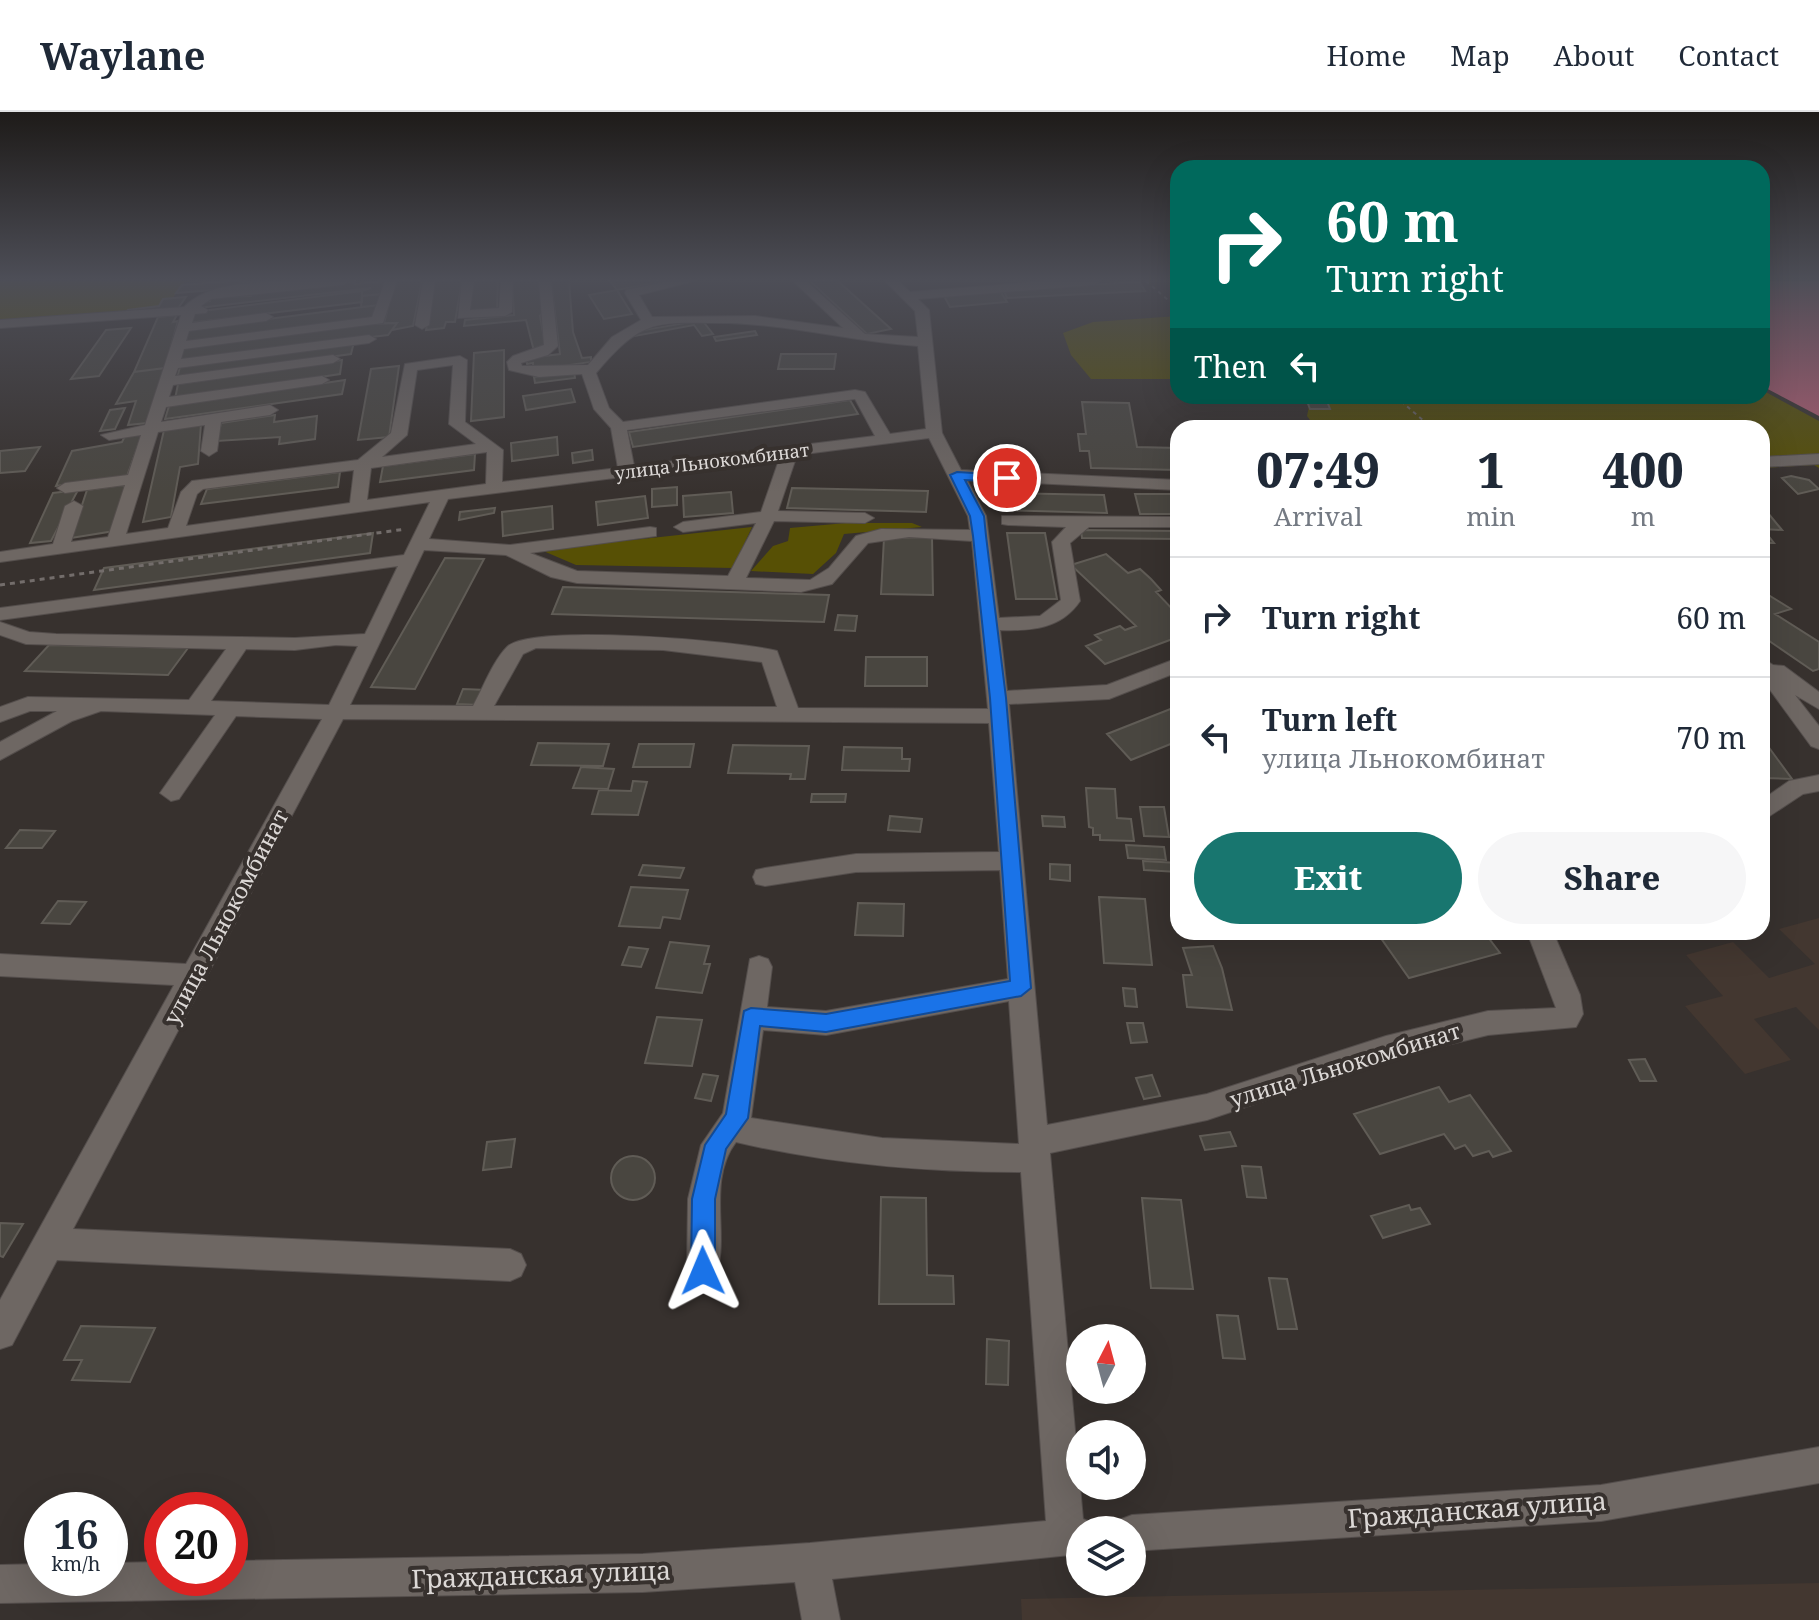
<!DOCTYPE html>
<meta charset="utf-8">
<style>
body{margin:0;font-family:"Noto Serif",serif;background:#f6f6f7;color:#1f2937;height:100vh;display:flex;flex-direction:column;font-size:30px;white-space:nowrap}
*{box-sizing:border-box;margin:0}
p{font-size:26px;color:#747a83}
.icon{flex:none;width:44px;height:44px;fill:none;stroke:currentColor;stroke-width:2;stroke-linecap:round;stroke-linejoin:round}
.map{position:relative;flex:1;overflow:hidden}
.sheet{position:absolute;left:1170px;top:308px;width:600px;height:520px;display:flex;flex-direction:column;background:#fff;border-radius:24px;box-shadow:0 8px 32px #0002}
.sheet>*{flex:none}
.hud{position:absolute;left:1170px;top:48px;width:600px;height:244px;border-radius:24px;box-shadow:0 8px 32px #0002;background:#00695c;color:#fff;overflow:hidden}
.needle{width:52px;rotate:6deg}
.controls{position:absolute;left:1066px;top:1212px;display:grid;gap:16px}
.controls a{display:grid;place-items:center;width:80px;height:80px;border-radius:50%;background:#fff;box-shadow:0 8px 32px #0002;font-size:40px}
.speed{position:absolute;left:24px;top:1380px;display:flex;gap:16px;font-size:40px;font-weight:700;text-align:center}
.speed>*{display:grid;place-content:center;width:104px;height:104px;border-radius:50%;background:#fff;box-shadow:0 8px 32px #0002;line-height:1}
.speed small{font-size:20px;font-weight:400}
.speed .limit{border:12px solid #d22;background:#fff;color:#111}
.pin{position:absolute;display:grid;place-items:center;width:68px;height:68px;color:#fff;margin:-34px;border:4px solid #fff;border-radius:50%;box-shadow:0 2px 8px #0007}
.me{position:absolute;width:88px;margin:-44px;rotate:359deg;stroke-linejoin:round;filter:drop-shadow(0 0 6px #0008)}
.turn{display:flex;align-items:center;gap:28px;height:168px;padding:0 24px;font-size:36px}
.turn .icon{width:104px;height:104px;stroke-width:2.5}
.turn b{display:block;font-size:56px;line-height:68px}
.then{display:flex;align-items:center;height:76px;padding:0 24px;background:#0003;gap:16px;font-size:30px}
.eta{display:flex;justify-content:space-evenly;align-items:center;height:136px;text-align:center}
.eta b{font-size:48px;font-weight:800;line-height:56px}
.primary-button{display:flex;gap:16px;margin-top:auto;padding:16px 24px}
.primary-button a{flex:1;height:92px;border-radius:48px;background:#18766f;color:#fff;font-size:32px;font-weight:800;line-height:92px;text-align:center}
.primary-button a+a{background:#f6f6f7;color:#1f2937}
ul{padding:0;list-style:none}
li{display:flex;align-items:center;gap:24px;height:120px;padding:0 24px;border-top:2px solid #e0e1e3}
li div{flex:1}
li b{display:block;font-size:30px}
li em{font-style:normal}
header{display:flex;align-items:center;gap:48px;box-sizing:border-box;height:112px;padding:0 40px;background:#fff;border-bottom:2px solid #e0e1e3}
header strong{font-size:38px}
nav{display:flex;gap:44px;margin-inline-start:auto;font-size:28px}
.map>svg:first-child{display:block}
</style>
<header>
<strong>Waylane</strong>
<nav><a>Home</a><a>Map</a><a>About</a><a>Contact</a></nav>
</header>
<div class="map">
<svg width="1819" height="1508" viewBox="0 0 1819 1508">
<rect width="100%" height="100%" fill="#37312e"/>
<path fill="#433730" d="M1819,806V918L1796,895L1754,907L1791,948L1745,962L1685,894L1723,884L1686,843L1733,830L1769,866L1815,852L1779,817Z
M1819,1471V1508H1022L1021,1487Z"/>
<path fill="#575005" d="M0,169H193L185,170L165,196L0,208Z
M1178,204V267H1091L1071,243L1063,221L1093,210Z
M1762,278L1819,309V356L1814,353L1762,356V316H1316L1307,304L1311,284H1762Z
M846,411H912L922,415L844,422L836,441L813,462L751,459L773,434L788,429L790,416Z
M752,415L733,456L576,453L541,438Z"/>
<path fill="#b55e74" d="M1762,169H1819V304L1762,274Z"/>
<path fill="#494640" stroke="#605c56" stroke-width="2" d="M232,169L264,171L261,174L176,181L182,173Z
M355,169V172L385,169L383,182L362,184V179L371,176L198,196L200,190L210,189L211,185L251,184L252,179H288L289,175L317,173L316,176Z
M395,169H422L413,214L392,218L397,211H384Z
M434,169H462L455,210H446L444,216L426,218Z
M473,169H498L497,200L469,203Z
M512,169H540L544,198L540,204L546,237L534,239L526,208L464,214L465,208L514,203Z
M551,169H569L573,220L582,246L591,245V250L526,259L533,255V251L527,252L526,246L560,242Z
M610,169H666L617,178Z
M810,169H838L891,217L867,222Z
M1140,170L1145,179L1007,186L1003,177Z
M999,177L1007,190L950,195L943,182Z
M617,178L632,202L604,207L589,183Z
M362,179V190L189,211L194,200Z
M383,182L379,193L361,195L362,184Z
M186,185L176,199L125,202L128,198L159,194L163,187Z
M379,193L376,205L184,230L189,217Z
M177,203L173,210L178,209L165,256L134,260L158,205Z
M702,208L713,222L702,224L694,213L635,224L633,220Z
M397,211L388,223L179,248L182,236L345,213Z
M131,216L99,264L71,267L106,218Z
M755,219L757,223L716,229L714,225Z
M354,230L351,242L177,266L180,255Z
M504,238V305L471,309L474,241Z
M781,242H836L834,257H778Z
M342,248L340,262L175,287L178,272Z
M399,254L389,325L358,328L371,257Z
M165,256L147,311L128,313L136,289L116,292L134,260Z
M574,260L575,266L535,271L534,265Z
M345,268L342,282L165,307L169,294Z
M571,277L575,290L526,298L523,284Z
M1305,284H1325L1330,297H1310Z
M850,288L858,302L633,335L629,320Z
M1082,290L1129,291L1137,335L1178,336V358L1091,356L1089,339H1080L1078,322H1086Z
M125,296L115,317L100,319L110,298Z
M275,303L274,310L317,304L315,327L279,332L280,325L217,329L221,311Z
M201,312L198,352L180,355L171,405L143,410L164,318Z
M143,320L127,364L56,374L72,339L122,330L126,322Z
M557,325L558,343L512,349L511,331Z
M40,335L25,359L0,361V339Z
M592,338L593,348L573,351L572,341Z
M475,342L474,358L380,370L383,354Z
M340,360L338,375L201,392L207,377Z
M1791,364L1809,368L1819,377L1798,382L1782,366Z
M122,373L128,375L114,419L71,426L87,378Z
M677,375V393L652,395V377Z
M792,376L928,379L926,400L787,396Z
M78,378L51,429L30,431L53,381Z
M731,380L733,401L684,405L683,384Z
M996,381L1104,383L1107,401L998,398Z
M1135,382H1178V402H1140Z
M645,384L648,406L598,413L596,390Z
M552,394L553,417L503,424L502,400Z
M495,396L494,401L459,408L460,400Z
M1762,401H1768L1782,418L1763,417L1774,431H1762Z
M1081,418L1178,419V427L1082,426Z
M373,421L370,441L94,478L104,456Z
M1007,421H1045L1057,487H1016Z
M932,425L933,483L881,482L884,426Z
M1106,442L1128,461L1140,457L1151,467L1161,478L1156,480L1178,503L1172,505L1178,511V525L1105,552L1086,534L1101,528L1095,523L1120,514L1125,518L1136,514L1071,453Z
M445,446L484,447L415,577L371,575Z
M563,475L829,483L824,510L552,502Z
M1762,479L1791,497L1775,502L1819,530V557L1813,559L1762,524Z
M838,503L857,504L855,519L835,518Z
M49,533L188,536L168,563L25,559Z
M866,545H927V574H865Z
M463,577L486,578L480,593L457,592Z
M1178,594V629L1131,648L1107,622Z
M1762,626L1792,667L1762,666Z
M538,631L609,632L603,654L531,653Z
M639,632H694L690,655H633Z
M733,633L809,634L805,667H790L791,662L728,661Z
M844,635L902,636V647H910L909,659L842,658Z
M581,655L614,657L608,677L573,676Z
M633,669L647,670L638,703L592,702L599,678L631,679Z
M1086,676L1115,677L1117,706L1131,707L1134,729L1100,728V723H1093V716L1089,715Z
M812,682H846L845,690H811Z
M1140,695H1164L1169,725L1144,724Z
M890,704L922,707L920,720L888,718Z
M1042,704L1064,705L1065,715L1043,714Z
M20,718L55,719L42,736H6Z
M1126,733L1164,735L1166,748L1128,746Z
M1143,749L1178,751V760L1144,758Z
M1050,752L1070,753V769L1050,767Z
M643,753L684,756L680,766L639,763Z
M631,775L688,778L680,807L663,805L660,816L619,814Z
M1099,785L1145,787L1152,853L1104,851Z
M58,789L86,790L70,812L42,811Z
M858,791L904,792L903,824L855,823Z
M1401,820L1403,823L1484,820L1500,841L1409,866L1378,822Z
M670,830L709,834L704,852H710L702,881L656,876Z
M1213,834L1222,856L1232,898L1187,895L1183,863H1192L1183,836Z
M629,835L648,837L641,855L622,853Z
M1123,876L1135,877L1137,895L1125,894Z
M657,905L702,908L692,954L645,951Z
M1127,911H1143L1147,930L1131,931Z
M1645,947L1656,969H1640L1629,948Z
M703,962L718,964L711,989L695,986Z
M1152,963L1160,984L1144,987L1136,966Z
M1439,975L1449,990L1470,983L1511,1039L1493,1045L1489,1039L1473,1044L1465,1033L1455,1037L1444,1022L1380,1042L1354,1002Z
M1230,1020L1236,1034L1205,1038L1200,1024Z
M515,1027L511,1055L483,1058L487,1030Z
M611 1066a22 22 0 1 1 44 0a22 22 0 1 1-44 0Z
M1242,1054L1261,1055L1266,1086L1247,1085Z
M881,1085L926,1086L927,1163L953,1164L954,1192H879Z
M1142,1086L1181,1088L1193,1177L1151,1176Z
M1409,1093L1411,1098L1420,1096L1430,1112L1383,1126L1371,1104Z
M0,1111L23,1112L3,1145L0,1144Z
M1269,1166L1287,1167L1297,1217H1278Z
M1217,1203L1238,1204L1245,1247L1223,1246Z
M81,1214L155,1216L130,1270L72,1268L82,1248H64Z
M987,1227L1009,1229L1008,1273L986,1272Z"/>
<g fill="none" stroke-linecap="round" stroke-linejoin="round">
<defs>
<path id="minor" d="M298,169H349L343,173L211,187L201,194L208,198L206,201L195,202L192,211L266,201L273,205L266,209L189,219L186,229L372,205L385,169H397L383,211L184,237L181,247L369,223L376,227L369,231L178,256L175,264L333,243L340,247L333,251L173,273L169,285L322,264L329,268L322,272L166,295L161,310L270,293L278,298L270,303L221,310L217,339L209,344L201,339L205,313L158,320L126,422L168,416L181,380L192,369L358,348L391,321L405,252L460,244L467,248L465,310L503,338L502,370L618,356L611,316L594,297L582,262L539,265L509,258L507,250L513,244L544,233L539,169H551L558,234L548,243L521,251L522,254L588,253L612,225L641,208L625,181L626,178L670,169H694L639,183L652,205L755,204L843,216L793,169H806L865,222L918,225L915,199L885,169H898L910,180L1048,169H1100L1094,173L918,187L929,198L942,321L961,358L1178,368V378L967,368L986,404L999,506L1040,504L1061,488L1052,430L1066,415L1008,413L1002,412V404L1178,405V415H1089L1070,431L1080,489C1061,517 1032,519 1000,518L1007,579L1107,573L1178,546V560L1109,587L1009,592L1047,1013L1207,982L1386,924L1488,899L1556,896L1527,820H1553L1580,883L1583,902L1576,915L1488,923L1386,948L1207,1008L1050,1041L1083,1407L1093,1411L1096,1418H1080V1442L832,1467L840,1508H802L795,1470L643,1480L0,1491V1453L42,1452V1466H110V1451L162,1450V1466H230V1449L643,1442L810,1431L1046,1409L1021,1060C925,1060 830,1052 736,1030C705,1071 732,1127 714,1170L703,1175L692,1170L687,1159L688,1087L701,1033L723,1001L750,847L759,844L768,847L772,855L767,895L826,899L1008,867L1000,758L856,760L765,774L756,772L753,765L756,758L765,756L856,742L999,740L989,611L343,607L73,1117L510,1137L521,1142L526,1153L521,1164L510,1169L57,1148L12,1233L0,1237V1188L174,873L0,864V842L186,852L322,607L236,604L179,687L171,689L160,681L215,603L101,599L72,609L0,648V630L57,599H30L0,610V595L28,585L189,588L226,537L26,532L0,523V510L29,520L56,522L295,526L365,522L398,454L0,508V496L404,443L430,390L0,450V440L53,432L65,394L74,389L83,394L71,430L108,425L125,373L65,381L57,376L65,371L128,363L141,323L109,328L101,323L145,313L181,203L0,216V208L184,195C213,167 260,172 298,169ZM728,211C793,213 854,230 918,234L926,317L890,322L865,280L855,278L623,310L609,296L596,261C644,204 657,211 728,211ZM453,253L449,312L476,332L382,345L407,323L417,258ZM855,287L875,324L634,354L627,318ZM929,326L968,404L970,418L881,417L856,424L829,456L810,468L746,466L774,409L865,411L874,406L865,401L778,399L797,343ZM487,340L486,372L367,388L371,356ZM780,345L761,400L683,410L674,415L683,420L756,411L728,464L577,459L530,441L656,424V416L650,415L510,433L429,427L448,387ZM354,358L350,391L186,414L197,382L203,377ZM909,425L972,429L988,597L798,596L777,539C740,529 531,511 507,535C493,549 483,576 473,594L350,593L424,438L506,443L551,465L577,471L801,480L832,472L868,431ZM336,533L358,534L329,593L211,589L246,537L295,538ZM536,536L663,538L762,550L777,595L494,594L523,542ZM1009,889L1019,1032L882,1026L751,1006L763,918L826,923Z
M423,169H435L429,213L422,217L415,213Z
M462,169H474L470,198L499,196L501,169H513L512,200L505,204L458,206Z
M1819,342V352L1762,355V345Z
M1762,546L1773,553L1784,554L1819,580V597L1795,583L1819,614V637L1811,634L1762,567Z
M1819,663V679L1803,682L1762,709V688L1789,669Z
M1819,1335V1371L1601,1409L1132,1439V1418H1115L1119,1408L1132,1403L1601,1373Z"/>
</defs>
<use href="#minor" stroke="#544e4c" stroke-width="2"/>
<path stroke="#736d6b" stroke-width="2" stroke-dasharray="4 4" stroke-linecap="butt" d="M1146,169L1168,188L1178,190
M1395,284L1432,316"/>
<path stroke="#736d6b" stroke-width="3" stroke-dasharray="5 5" stroke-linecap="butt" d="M0,473L406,417"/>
<use href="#minor" fill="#6e6763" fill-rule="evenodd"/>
</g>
<linearGradient id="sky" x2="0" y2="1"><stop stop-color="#1e1b19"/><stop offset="0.44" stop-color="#4d4e57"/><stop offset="1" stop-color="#4d4e57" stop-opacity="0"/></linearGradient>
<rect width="1819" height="380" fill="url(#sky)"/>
<path fill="#1a73e8" stroke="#114b97" stroke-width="2" d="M957,360L1007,363L1013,366L1007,370L965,368L984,404L986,424L1006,586L1031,876L1021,884L826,920L760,914L748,1006L726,1037L715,1087V1159L712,1168L703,1171L695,1168L691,1159L692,1087L705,1033L726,1002L744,899L751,896L826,902L1010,869L990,586L973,424L970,404L950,363Z"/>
<g text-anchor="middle" stroke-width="8" stroke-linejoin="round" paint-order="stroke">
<g font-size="18" fill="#dcd8d6" stroke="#37312e">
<text transform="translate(712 350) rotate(-7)" y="6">улица Льнокомбинат</text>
</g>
<g font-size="22" fill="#dcd8d6" stroke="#37312e">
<text transform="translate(226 805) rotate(-62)" y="8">улица Льнокомбинат</text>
<text transform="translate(1345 953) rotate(-17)" y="8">улица Льнокомбинат</text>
</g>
<g font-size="26" fill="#dcd8d6" stroke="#37312e">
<text transform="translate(1477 1398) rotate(-4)" y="9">Гражданская улица</text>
<text transform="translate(541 1463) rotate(-2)" y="9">Гражданская улица</text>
</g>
</g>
</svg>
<div class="controls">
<a><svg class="needle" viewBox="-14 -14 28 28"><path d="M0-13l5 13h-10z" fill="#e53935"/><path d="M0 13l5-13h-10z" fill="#747a83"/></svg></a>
<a><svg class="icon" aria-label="sound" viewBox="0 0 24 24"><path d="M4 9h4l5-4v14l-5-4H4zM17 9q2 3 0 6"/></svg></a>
<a><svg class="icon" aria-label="layers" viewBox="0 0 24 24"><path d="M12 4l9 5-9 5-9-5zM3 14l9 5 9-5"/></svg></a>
</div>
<div class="speed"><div>16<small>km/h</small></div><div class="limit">20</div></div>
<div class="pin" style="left:1007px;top:366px;background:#d93025"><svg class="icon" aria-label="arrive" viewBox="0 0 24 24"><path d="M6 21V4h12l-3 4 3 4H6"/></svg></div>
<svg class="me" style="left:703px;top:1159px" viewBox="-20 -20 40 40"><path d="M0-17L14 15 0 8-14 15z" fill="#1a73e8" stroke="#fff" stroke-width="4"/></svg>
<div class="hud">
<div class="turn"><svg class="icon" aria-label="right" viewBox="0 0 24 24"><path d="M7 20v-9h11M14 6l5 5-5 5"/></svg><div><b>60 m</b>Turn right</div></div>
<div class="then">Then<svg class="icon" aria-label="left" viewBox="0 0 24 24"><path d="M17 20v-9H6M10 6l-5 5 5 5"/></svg></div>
</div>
<section class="sheet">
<div class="eta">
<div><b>07:49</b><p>Arrival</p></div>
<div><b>1</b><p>min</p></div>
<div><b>400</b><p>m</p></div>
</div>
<ul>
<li><svg class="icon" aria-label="right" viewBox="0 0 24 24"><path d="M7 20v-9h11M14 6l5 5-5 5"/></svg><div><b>Turn right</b></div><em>60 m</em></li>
<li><svg class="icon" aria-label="left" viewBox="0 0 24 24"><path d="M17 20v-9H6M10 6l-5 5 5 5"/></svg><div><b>Turn left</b><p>улица Льнокомбинат</p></div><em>70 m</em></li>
</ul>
<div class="primary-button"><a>Exit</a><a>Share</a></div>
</section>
</div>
